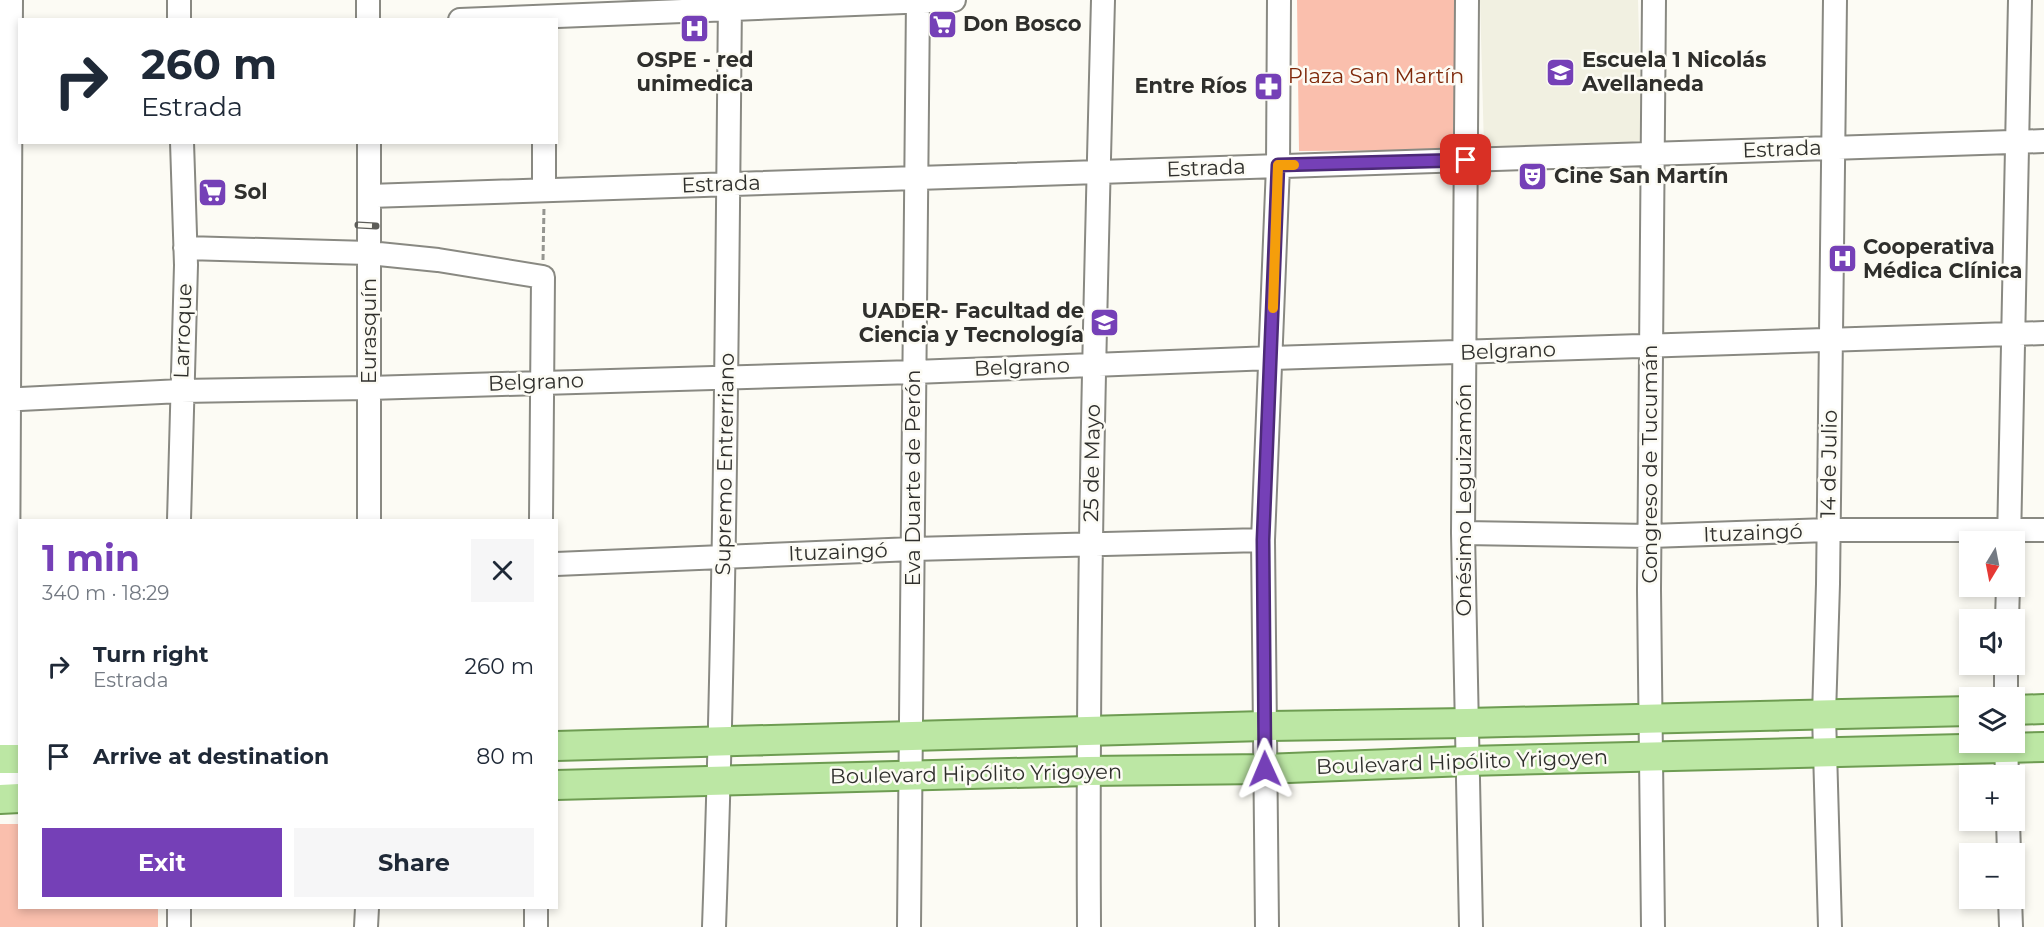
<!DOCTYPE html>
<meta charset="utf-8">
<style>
body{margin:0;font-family:Montserrat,sans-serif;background:#f6f6f7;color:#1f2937;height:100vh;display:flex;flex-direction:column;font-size:22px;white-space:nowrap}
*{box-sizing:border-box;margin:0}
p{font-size:20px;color:#747a83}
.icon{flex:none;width:33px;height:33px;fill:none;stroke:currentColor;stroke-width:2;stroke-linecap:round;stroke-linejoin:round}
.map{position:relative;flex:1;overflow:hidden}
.panel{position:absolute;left:18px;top:519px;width:540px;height:390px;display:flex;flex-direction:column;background:#fff;border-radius:0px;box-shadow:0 3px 9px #0003}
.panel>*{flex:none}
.hud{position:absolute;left:18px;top:18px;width:540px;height:126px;border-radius:0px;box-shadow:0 3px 9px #0003;background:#fff;color:#1f2937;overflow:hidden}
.needle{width:39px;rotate:190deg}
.buttons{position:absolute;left:1959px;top:531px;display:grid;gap:12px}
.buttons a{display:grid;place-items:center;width:66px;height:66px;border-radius:0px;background:#fff;box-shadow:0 3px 9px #0003;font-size:30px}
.pin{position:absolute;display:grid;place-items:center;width:51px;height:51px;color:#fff;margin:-26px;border-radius:12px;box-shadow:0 3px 9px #0006}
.me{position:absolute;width:66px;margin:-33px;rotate:359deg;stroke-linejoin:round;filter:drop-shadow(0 0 4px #0008)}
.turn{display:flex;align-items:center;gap:21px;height:126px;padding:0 24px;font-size:27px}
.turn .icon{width:78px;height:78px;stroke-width:2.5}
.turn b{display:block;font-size:42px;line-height:51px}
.round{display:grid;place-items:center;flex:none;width:63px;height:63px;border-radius:0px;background:#f6f6f7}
.headline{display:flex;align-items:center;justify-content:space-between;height:102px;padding:0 24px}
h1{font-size:36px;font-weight:700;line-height:45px;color:#7540b7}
.primary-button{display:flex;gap:12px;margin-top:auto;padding:12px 24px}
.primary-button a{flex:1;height:69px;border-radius:0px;background:#7540b7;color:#fff;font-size:24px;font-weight:700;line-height:69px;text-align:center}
.primary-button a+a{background:#f6f6f7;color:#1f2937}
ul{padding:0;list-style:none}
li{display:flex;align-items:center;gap:18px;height:90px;padding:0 24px}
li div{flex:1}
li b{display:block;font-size:22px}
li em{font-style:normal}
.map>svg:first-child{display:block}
</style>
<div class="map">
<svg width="2044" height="927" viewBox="0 0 2044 927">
<rect width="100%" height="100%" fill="#fcfbf4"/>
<path fill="#f1f0e1" d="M1480,0H1638L1642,145L1484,148Z"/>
<path fill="#fabfad" d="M1297,0H1454L1455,150L1299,151Z
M0,824H19L20,908H158V927H0Z"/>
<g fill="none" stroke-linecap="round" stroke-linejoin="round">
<defs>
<path id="minor" d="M1467,0L1463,533L1471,927
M179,20V0
M368,20V0
M460,20L954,0
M369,142V520
M544,190V142
M369,196L2044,141
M185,248L369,253L438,260L543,277L541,520
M0,400L181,391L369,388L914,372L1272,358L2044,333
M179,520L186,265L182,142
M1463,533L1650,536L1828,530H2044
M2009,542L2020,0
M556,564L913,549L1263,540
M2007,620L2008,586
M2006,698V664
M2006,742L2007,776
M7,799L11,0
M2008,820L2009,854
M2010,898L2011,927
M179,908V927
M536,908V927
M366,927L367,908
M714,927C725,618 727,309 730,0
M909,927L918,0
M1089,927C1087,618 1095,309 1103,0
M1267,927L1263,540L1278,166L1279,0
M1653,927L1649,590L1654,0
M1830,927L1824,715L1828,584L1835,0"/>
<path id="major" d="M2014,710L2044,709
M556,746L1264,726L1467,723L1970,711
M0,759H20
M556,785L1088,771L1265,769L1467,761L2044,747
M0,799L20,798"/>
</defs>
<use href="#minor" stroke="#898982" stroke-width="26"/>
<use href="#major" stroke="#6e9c52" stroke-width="32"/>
<path stroke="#959590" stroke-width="3" stroke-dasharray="6 3" stroke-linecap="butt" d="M543,260L544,207"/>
<use href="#minor" stroke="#fff" stroke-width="22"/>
<use href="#major" stroke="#bce7a4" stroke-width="28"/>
<defs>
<path id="rail" d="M358,225L376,226"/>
</defs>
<use href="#rail" stroke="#5c5c58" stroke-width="7"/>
<use href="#rail" stroke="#fcfbf4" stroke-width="4.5" stroke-dasharray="14" stroke-linecap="butt"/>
</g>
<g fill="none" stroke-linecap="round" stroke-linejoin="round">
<defs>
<path id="route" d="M1265,769L1263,540L1278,165L1466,160"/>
</defs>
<use href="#route" stroke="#4c2a77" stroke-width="15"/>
<use href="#route" stroke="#7540b7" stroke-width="10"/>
<path stroke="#f59e0b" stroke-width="10" d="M1273,308L1278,165H1294"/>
</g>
<defs>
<symbol id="supermarket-square" viewBox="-11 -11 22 22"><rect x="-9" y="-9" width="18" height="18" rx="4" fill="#7540b7" stroke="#fcfbf4"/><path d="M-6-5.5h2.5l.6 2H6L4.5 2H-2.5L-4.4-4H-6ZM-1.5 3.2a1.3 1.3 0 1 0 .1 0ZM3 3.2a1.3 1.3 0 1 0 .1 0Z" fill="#fff"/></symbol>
<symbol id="hospital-square" viewBox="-11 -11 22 22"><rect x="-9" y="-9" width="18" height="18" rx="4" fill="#7540b7" stroke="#fcfbf4"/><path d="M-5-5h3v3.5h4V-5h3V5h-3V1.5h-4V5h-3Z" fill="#fff"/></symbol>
<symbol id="school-square" viewBox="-11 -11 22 22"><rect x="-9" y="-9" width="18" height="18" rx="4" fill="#7540b7" stroke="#fcfbf4"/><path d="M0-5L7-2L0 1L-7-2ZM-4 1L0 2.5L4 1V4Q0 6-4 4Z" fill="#fff"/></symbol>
<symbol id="pharmacy-square" viewBox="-11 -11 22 22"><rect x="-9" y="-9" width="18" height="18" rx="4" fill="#7540b7" stroke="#fcfbf4"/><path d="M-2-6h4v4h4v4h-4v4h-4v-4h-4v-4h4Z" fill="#fff"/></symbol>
<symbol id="theatre-square" viewBox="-11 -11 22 22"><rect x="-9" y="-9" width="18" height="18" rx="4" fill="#7540b7" stroke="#fcfbf4"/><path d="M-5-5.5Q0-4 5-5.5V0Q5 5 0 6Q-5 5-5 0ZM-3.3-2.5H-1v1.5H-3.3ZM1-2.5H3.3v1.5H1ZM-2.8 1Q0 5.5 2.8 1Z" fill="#fff"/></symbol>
<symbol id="university-square" viewBox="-11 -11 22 22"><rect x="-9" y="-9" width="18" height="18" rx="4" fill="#7540b7" stroke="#fcfbf4"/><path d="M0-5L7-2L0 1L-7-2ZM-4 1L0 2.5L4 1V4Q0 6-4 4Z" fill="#fff"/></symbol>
</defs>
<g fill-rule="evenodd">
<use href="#supermarket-square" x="926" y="8" width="33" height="33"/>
<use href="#hospital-square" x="678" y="12" width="33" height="33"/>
<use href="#school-square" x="1544" y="56" width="33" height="33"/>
<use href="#pharmacy-square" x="1252" y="70" width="33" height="33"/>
<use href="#theatre-square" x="1516" y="160" width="33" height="33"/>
<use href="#supermarket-square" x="196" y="176" width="33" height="33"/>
<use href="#hospital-square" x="1826" y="242" width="33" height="33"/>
<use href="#university-square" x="1088" y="306" width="33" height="33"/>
</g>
<g text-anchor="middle" stroke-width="5" stroke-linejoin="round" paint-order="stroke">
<g font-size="21" font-weight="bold" fill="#2f2f2c" stroke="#fcfbf4" text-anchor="start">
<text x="963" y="31">Don Bosco</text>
<text x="695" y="67" text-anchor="middle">OSPE - red<tspan x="695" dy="24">unimedica</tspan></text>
<text x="1582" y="67">Escuela 1 Nicolás<tspan x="1582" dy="24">Avellaneda</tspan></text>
<text x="1247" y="93" text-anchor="end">Entre Ríos</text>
<text x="1554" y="183">Cine San Martín</text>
<text x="234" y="199">Sol</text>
<text x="1863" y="254">Cooperativa<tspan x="1863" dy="24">Médica Clínica</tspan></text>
<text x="1084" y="318" text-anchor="end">UADER- Facultad de<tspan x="1084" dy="24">Ciencia y Tecnología</tspan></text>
</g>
<g font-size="21" fill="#7f290b" stroke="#fcfbf4">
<text x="1376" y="83">Plaza San Martín</text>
</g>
<g font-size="21" fill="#2f2f2c" stroke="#fcfbf4">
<text transform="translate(1782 149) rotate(-2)" y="7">Estrada</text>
<text transform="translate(1206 168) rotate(-2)" y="7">Estrada</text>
<text transform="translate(721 184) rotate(-2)" y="7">Estrada</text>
<text transform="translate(183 331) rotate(-88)" y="7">Larroque</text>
<text transform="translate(369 331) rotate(-90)" y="7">Eurasquín</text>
<text transform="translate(1508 351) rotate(-2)" y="7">Belgrano</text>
<text transform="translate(1022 367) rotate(-2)" y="7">Belgrano</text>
<text transform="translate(536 382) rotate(-2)" y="7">Belgrano</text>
<text transform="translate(1092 463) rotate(-89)" y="7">25 de Mayo</text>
<text transform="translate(725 464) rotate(-89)" y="7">Supremo Entrerriano</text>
<text transform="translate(1650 464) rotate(-90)" y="7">Congreso de Tucumán</text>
<text transform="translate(1829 464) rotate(-89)" y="7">14 de Julio</text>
<text transform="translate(913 478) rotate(-90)" y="7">Eva Duarte de Perón</text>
<text transform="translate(1464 500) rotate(-90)" y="7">Onésimo Leguizamón</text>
<text transform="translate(1753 533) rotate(-2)" y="7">Ituzaingó</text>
<text transform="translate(838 552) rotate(-2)" y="7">Ituzaingó</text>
<text transform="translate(1462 762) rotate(-2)" y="7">Boulevard Hipólito Yrigoyen</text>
<text transform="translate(976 774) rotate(-1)" y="7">Boulevard Hipólito Yrigoyen</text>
</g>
</g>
</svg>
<div class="buttons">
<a><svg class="needle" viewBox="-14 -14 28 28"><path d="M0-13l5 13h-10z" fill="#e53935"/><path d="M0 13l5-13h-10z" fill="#747a83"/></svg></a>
<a><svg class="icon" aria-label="sound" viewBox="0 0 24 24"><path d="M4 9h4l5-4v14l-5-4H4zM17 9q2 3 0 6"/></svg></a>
<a><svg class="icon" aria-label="layers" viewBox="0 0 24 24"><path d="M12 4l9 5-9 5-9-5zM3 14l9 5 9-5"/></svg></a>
<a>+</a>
<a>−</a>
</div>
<div class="pin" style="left:1466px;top:160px;background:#d93025"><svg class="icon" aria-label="arrive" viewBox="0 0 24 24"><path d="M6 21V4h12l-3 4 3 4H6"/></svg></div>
<svg class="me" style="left:1265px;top:769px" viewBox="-20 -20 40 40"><path d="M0-17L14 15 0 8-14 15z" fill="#7540b7" stroke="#fff" stroke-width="4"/></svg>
<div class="hud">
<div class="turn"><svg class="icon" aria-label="right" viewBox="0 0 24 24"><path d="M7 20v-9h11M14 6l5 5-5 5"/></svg><div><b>260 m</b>Estrada</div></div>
</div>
<section class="panel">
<div class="headline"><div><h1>1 min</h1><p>340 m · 18:29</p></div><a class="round"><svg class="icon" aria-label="close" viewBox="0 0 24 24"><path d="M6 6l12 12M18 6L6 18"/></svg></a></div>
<ul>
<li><svg class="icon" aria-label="right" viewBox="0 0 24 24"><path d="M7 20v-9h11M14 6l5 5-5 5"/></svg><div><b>Turn right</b><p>Estrada</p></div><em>260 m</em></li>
<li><svg class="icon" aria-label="arrive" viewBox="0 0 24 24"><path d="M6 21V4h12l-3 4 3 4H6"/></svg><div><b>Arrive at destination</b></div><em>80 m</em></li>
</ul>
<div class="primary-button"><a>Exit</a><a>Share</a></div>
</section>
</div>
